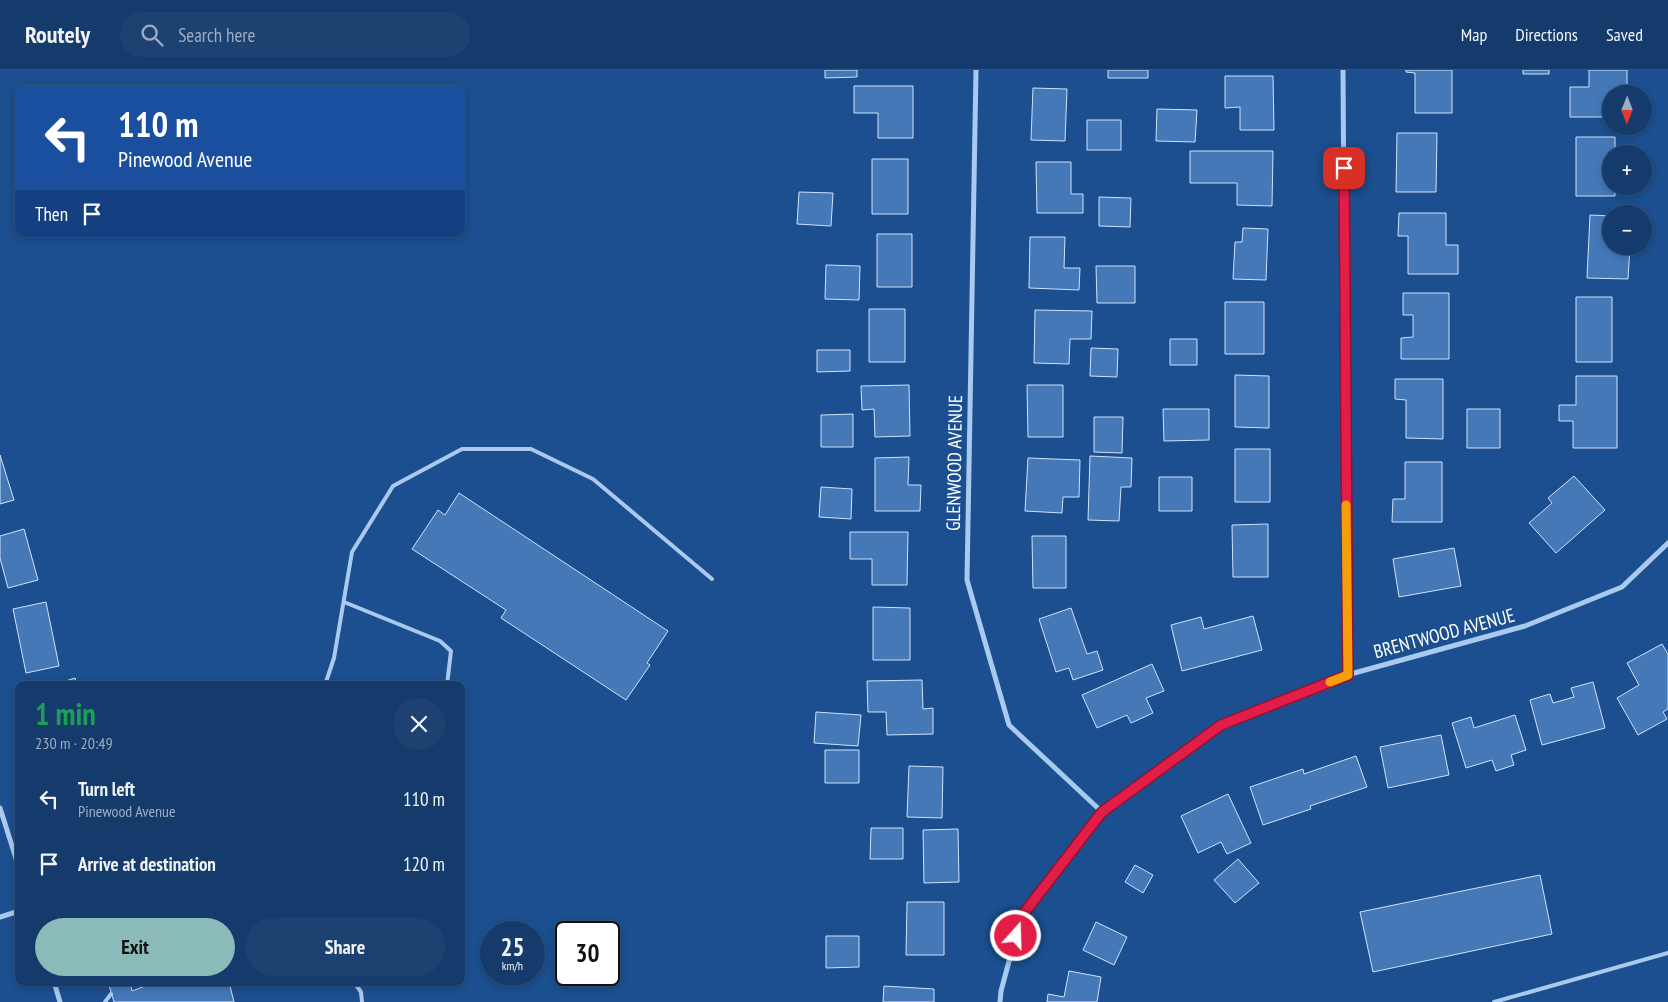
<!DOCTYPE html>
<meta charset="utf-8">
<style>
body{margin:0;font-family:"PT Sans Narrow",sans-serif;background:#1d4271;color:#f1f3f6;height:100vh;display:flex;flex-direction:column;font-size:19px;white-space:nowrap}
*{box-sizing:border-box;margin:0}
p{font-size:16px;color:#9dadc1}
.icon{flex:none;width:28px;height:28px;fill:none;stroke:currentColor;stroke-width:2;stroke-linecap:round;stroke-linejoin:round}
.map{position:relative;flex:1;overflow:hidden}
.details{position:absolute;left:15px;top:611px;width:450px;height:305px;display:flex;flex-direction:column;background:#143b6b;border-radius:10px;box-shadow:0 2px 8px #0003,0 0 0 1px #33557e}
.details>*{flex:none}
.hud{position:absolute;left:15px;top:15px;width:450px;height:152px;border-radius:10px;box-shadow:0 2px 8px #0003,0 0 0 1px #33557e;background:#1a4fa0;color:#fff;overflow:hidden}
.needle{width:32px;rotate:181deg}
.tools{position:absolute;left:1602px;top:15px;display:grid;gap:10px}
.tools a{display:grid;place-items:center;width:50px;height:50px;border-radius:50%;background:#143b6b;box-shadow:0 2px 8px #0003,0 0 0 1px #33557e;font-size:25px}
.speed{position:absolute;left:480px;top:851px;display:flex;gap:10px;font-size:25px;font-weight:700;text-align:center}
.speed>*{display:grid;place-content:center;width:65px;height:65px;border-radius:50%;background:#143b6b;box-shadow:0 2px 8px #0003,0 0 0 1px #33557e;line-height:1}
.speed small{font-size:12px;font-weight:400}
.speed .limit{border:2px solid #111;border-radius:8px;background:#fff;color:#111}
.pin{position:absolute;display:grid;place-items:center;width:42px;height:42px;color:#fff;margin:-21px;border-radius:10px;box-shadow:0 2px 8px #0006}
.me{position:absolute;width:55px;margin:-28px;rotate:20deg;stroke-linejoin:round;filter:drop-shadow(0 0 4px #0008)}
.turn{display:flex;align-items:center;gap:18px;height:105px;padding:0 20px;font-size:22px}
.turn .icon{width:65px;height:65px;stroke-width:2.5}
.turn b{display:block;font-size:35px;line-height:42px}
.then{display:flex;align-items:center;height:48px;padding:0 20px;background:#0003;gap:10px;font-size:19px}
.round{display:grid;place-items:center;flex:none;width:52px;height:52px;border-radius:26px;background:#1d4271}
.summary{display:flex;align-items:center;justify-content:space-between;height:85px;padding:0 20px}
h1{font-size:30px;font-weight:700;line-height:38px;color:#1e9e55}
.primary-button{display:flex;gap:10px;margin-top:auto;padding:10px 20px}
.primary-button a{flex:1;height:58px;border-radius:30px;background:#8bbbb9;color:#111;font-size:20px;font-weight:700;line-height:58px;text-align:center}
.primary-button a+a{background:#1d4271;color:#f1f3f6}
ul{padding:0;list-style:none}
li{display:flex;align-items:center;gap:15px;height:65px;padding:0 20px}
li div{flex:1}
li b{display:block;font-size:19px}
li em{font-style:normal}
header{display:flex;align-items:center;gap:30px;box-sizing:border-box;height:70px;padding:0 25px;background:#143b6b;border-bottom:1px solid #33557e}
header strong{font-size:24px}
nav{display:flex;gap:28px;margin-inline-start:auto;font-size:18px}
.search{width:350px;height:45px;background:#1d4271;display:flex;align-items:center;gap:12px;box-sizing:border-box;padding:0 18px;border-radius:28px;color:#9dadc1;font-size:19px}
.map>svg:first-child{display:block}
</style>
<header>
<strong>Routely</strong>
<div class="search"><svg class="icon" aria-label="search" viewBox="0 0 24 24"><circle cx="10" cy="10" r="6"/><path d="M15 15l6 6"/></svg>Search here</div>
<nav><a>Map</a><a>Directions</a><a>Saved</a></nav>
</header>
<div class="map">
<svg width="1668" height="932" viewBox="0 0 1668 932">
<rect width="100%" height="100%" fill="#1b4f8f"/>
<path fill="#4478b7" stroke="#cfe3fa" d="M825,0H857V7L825,8Z
M1108,0H1148V8H1108Z
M1406,0H1452V43H1415V3L1406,2Z
M1523,0H1549V4H1523Z
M1589,0H1627V24H1611V47H1570V17H1589Z
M1225,6H1273L1274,60H1240V37L1225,38Z
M854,16H913V68H878V43H854Z
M1033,18L1067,19L1065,71L1031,70Z
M1157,39L1197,40L1195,72L1156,71Z
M1087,50H1121V80H1087Z
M1397,63H1437L1436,122H1396Z
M1576,67H1615V84H1611V116H1615V126H1576Z
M1190,81H1273L1272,136L1237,135V113H1190Z
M872,89H908V144H872Z
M1036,92H1071V124H1083V143H1037Z
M799,122L833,123L831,156L797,154Z
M1099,127L1131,128L1130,157L1099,156Z
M1399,143H1446V175H1458V204H1408V166H1398Z
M1590,145L1611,146V176H1630L1628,209L1587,208Z
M1243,158L1268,159L1266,210L1233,209L1235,172H1242Z
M877,164H912V217H877Z
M1030,167H1065L1064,198H1080L1079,220L1029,218Z
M826,195L860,196L859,230L825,229Z
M1096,196H1135V233H1097Z
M1403,223H1449V289H1401V268L1413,267V245H1403Z
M1576,227H1612V292H1576Z
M1225,232H1264V284H1225Z
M869,239H905V292H869Z
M1035,240L1092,241L1091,269H1070L1069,294L1034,293Z
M1170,269H1197V295H1170Z
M1091,278L1118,279L1117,307L1090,306Z
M817,280H850V301L817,302Z
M1235,305L1269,306V358L1235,357Z
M1576,306H1617V378H1573V351H1559V335H1576Z
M1395,309H1443V369L1406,368V330L1395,329Z
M909,315L910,366L875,367L874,339L862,340L861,316Z
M1027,315H1063V367H1028Z
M1163,339H1209V370L1164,371Z
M1467,339H1500V378H1467Z
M853,344V377H821V345Z
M1094,347H1123L1122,383L1094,382Z
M1235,379H1270V432H1235Z
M0,385L14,430L0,434Z
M1090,386L1132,388L1131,417H1121L1119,451L1088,450Z
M909,387L908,415H921L920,441H875V388Z
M1028,388L1080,390L1079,427H1063L1062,443L1025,441Z
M1405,392H1442V452H1392L1393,429H1405Z
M1574,406L1605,440L1556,483L1529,453L1552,433L1548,428Z
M1159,407H1192V441H1159Z
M821,417L852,419L851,449L819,447Z
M459,423L668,561L647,593L650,595L626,630L501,548L506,540L412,479L438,440L445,445Z
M1268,454V507H1233L1232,455Z
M24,459L38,510L8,518L0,488V466Z
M850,462H908L907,515H872V489H850Z
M1032,466H1066V518H1033Z
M1454,478L1461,516L1399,527L1393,489Z
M46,532L59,596L26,603L13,539Z
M873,537L910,538V590H873Z
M1071,538L1087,584L1097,581L1103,600L1073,610L1069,598L1056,602L1039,549Z
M1253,546L1262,580L1182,601L1171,555L1201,547L1204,559Z
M1662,574L1668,584V639L1663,642L1667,649L1638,665L1617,628L1639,615L1627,593Z
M1152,594L1164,621L1146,628L1153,643L1131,653L1127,645L1097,658L1082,625Z
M75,608L77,615H53Z
M922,610L923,639L933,638V664L887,665L886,642H868L867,611Z
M1593,612L1605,658L1542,675L1530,630L1550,624L1553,633L1574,627L1571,618Z
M816,642L861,645L858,676L814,673Z
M1515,645L1526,680L1511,685L1514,695L1496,701L1492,690L1466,698L1452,653L1471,647L1474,658Z
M1441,665L1449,705L1388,718L1380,677Z
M825,680H859V713H825Z
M1356,686L1367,717L1310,736L1311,739L1263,755L1250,717L1303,699L1304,704Z
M909,696L943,697L942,748L907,747Z
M1228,724L1251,773L1227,784L1221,772L1198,783L1181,746Z
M871,758H903V789H870Z
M958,759L959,812L924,813L923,760Z
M1238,789L1259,813L1235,833L1214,810Z
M1135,795L1153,805L1143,823L1125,812Z
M1540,805L1552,864L1373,902L1360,842Z
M907,832H944V885H906Z
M1096,852L1127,867L1114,895L1083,880Z
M826,866H859V897L826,898Z
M1069,901L1101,907L1097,932H1047L1048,924L1064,927Z
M108,912H130L132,921L156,912H229L234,932H114Z
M884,916L934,919V932H883Z"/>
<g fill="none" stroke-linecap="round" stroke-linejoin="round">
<path stroke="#a9c9ee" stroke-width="4" d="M344,532L440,571L451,581L447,615
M325,615L334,588L352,482L393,416L462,379H531L593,409L712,509
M354,912L361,922L362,932
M130,914L134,912
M105,932L111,924
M1494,932L1668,883"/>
<path stroke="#a9c9ee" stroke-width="5" d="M976,0L967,510L1009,655L1102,742
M1343,0L1347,605
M0,738L19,798
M0,847L19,841
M54,912L60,932
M1000,932L1001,921L1021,847L1102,742L1221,655L1347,605L1525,556L1622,517L1668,473"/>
</g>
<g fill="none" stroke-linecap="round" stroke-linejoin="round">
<defs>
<path id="route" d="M1016,866L1021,847L1102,742L1221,655L1348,605L1344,98"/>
</defs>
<use href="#route" stroke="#92132f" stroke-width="12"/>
<use href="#route" stroke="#e11d48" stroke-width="9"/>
<path stroke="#f59e0b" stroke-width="9" d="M1330,612L1348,605L1346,435"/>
</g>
<g text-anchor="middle" stroke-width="4" stroke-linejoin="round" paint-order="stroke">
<g font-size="19" fill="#fff" stroke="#1b4f8f">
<text transform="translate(954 393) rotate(-89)" y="7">GLENWOOD AVENUE</text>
<text transform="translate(1444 563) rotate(-15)" y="7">BRENTWOOD AVENUE</text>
</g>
</g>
</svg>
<div class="tools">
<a><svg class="needle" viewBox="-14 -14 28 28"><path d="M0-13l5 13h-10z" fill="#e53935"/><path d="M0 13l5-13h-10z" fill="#9dadc1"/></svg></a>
<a>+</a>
<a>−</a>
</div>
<div class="speed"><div>25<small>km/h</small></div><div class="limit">30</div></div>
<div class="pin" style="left:1344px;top:98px;background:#d93025"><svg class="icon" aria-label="arrive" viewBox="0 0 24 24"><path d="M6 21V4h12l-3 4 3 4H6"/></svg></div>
<svg class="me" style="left:1016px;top:866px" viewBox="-20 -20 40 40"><circle r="17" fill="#e11d48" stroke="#fff" stroke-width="3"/><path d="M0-11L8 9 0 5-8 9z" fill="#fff"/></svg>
<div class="hud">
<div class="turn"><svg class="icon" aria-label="left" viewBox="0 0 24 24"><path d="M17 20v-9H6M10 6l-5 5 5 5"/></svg><div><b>110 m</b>Pinewood Avenue</div></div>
<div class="then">Then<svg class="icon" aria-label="arrive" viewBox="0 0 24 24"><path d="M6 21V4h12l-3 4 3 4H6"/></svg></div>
</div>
<section class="details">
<div class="summary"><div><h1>1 min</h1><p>230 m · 20:49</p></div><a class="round"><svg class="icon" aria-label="close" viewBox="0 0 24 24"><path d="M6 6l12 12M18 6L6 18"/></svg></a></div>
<ul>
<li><svg class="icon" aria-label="left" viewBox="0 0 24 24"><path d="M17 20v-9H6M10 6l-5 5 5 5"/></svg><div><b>Turn left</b><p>Pinewood Avenue</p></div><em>110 m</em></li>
<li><svg class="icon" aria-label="arrive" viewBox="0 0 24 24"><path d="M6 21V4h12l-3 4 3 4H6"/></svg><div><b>Arrive at destination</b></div><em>120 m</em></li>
</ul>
<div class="primary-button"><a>Exit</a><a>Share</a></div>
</section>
</div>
